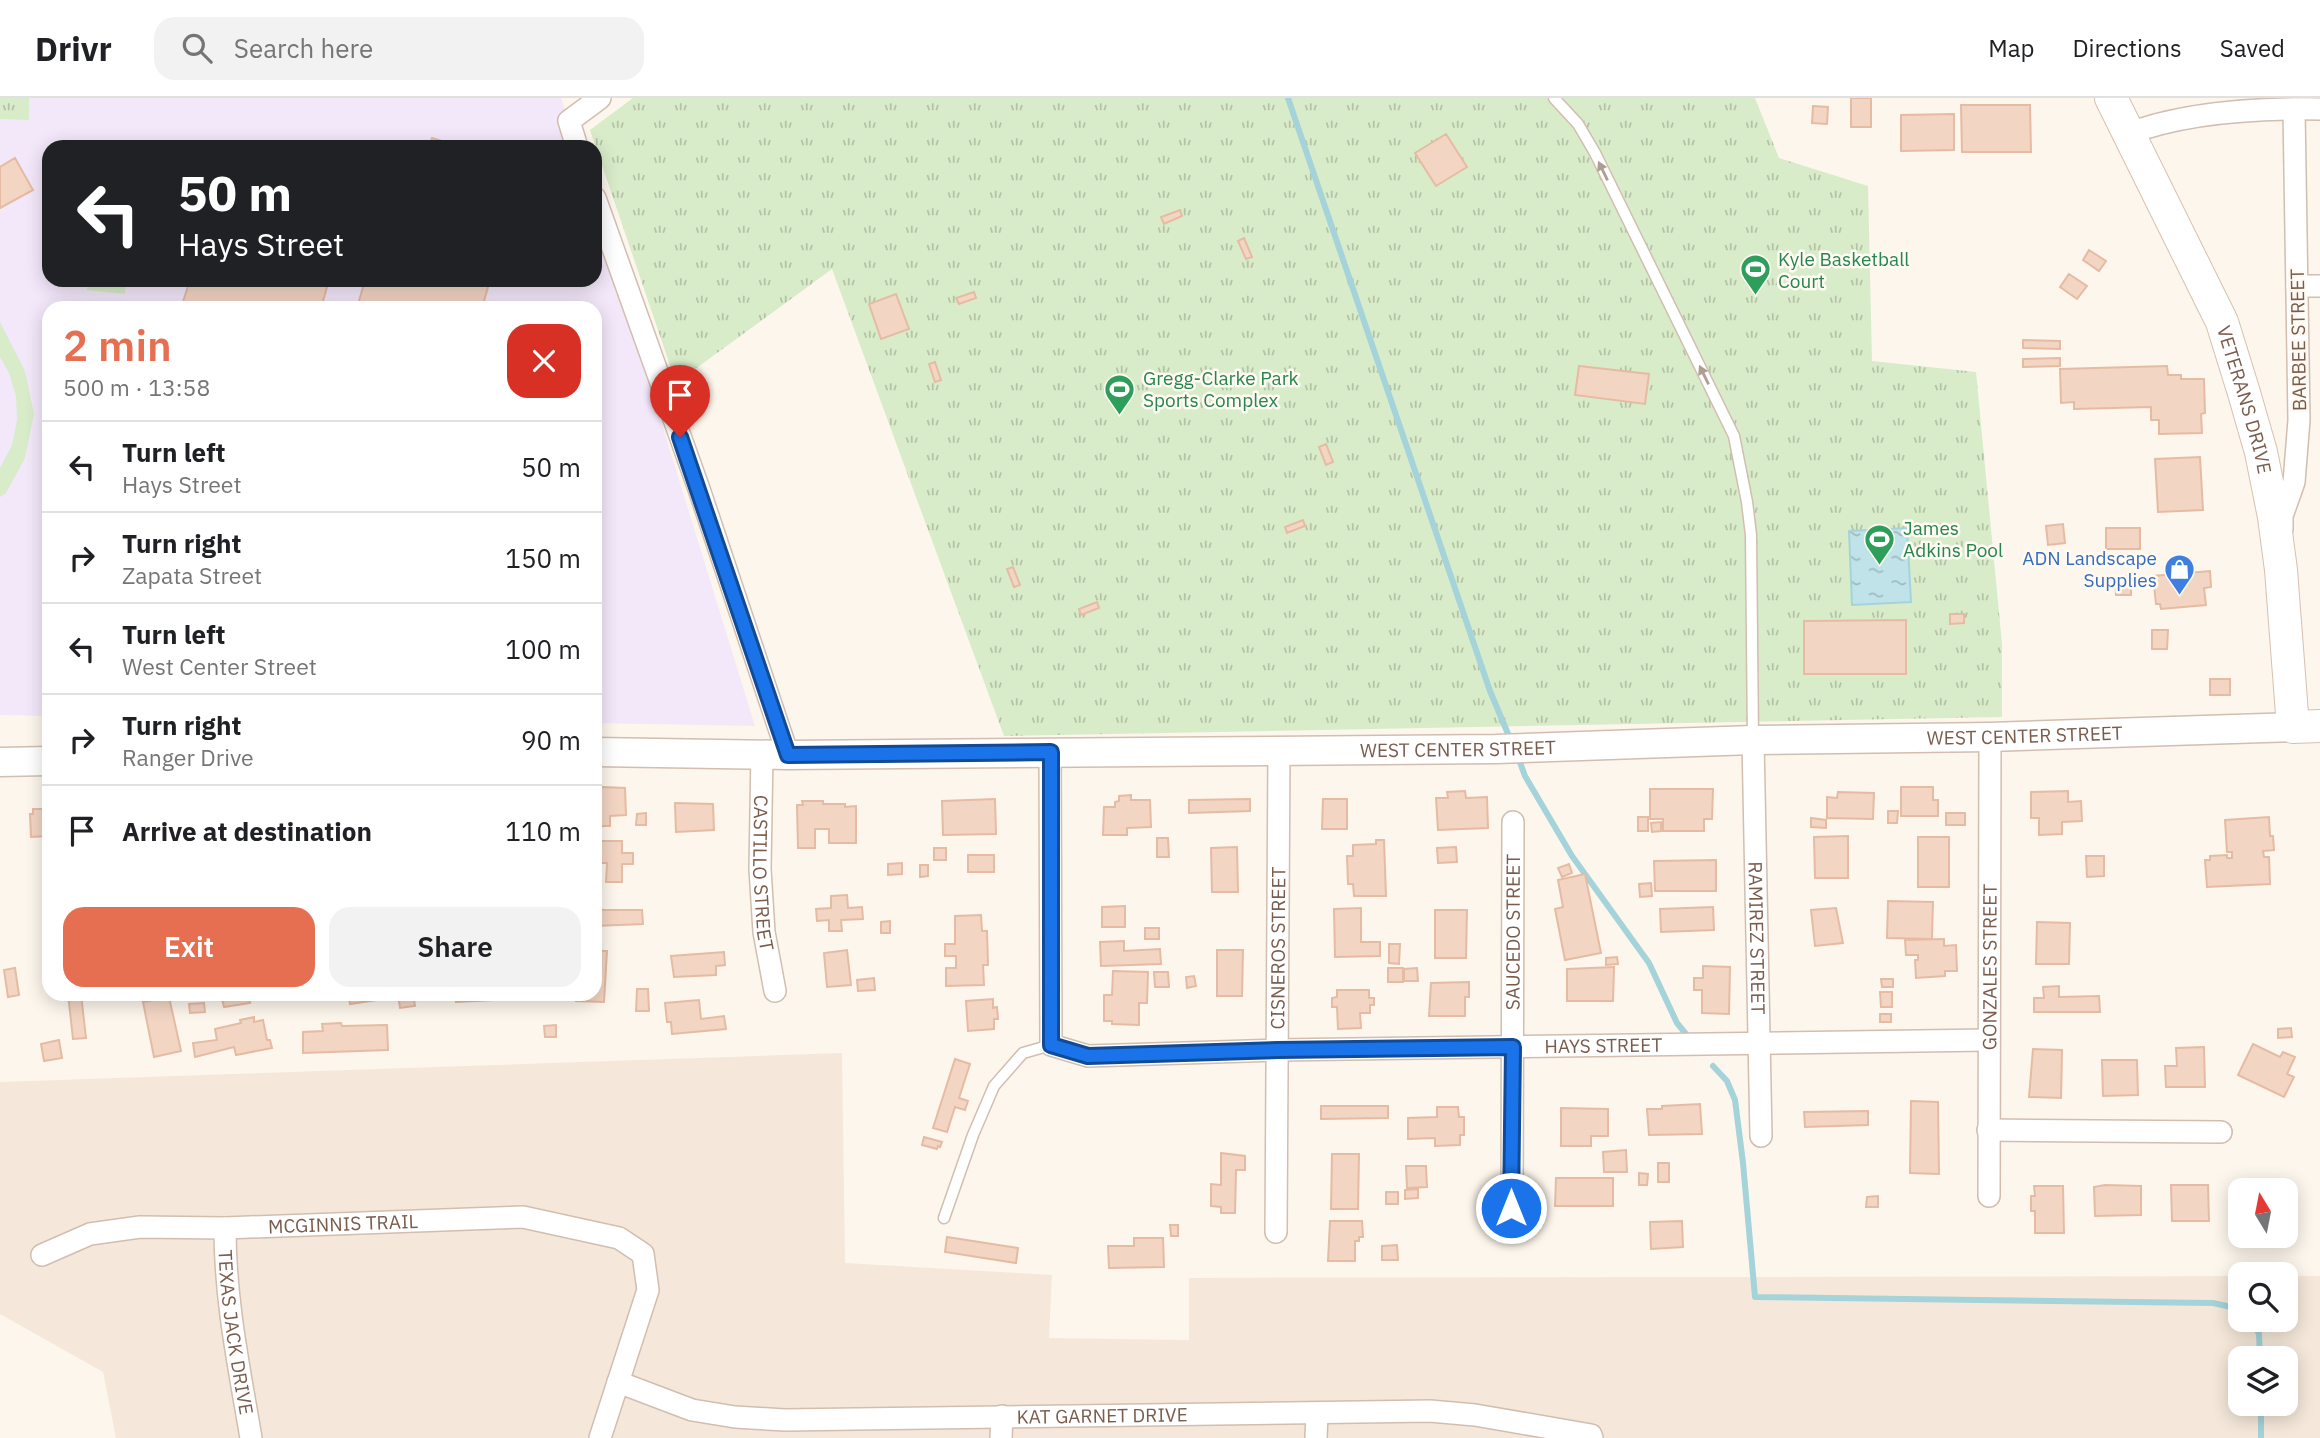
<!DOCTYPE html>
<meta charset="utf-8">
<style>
body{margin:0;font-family:"IBM Plex Sans",sans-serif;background:#f2f2f2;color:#202124;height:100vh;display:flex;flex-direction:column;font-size:26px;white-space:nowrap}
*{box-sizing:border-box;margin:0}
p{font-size:23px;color:#757577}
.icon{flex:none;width:38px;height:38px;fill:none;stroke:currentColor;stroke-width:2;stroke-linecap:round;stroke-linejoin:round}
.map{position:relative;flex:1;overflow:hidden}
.drawer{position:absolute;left:42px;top:203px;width:560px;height:700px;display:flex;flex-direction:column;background:#fff;border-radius:21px;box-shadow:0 4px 18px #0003}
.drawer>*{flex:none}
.hud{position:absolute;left:42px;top:42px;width:560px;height:147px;border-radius:21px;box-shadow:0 4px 18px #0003;background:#202124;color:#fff;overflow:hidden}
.needle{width:46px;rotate:350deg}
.fabs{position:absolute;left:2228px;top:1080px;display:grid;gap:14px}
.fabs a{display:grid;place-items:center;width:70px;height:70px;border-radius:14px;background:#fff;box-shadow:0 4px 18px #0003;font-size:35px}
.pin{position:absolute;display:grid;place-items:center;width:60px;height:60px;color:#fff;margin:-72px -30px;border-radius:50% 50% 50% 0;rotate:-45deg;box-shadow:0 0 7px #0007}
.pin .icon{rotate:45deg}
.me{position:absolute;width:77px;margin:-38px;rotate:0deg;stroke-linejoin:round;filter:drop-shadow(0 0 5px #0008)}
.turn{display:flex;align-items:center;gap:24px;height:147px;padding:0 21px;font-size:32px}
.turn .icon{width:91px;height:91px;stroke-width:2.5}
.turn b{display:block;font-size:49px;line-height:60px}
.round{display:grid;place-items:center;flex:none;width:74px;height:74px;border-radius:21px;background:#f2f2f2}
.overview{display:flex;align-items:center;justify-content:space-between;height:119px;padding:0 21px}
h1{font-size:42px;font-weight:600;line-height:52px;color:#e76f51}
.primary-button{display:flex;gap:14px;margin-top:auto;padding:14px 21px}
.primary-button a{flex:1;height:80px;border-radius:21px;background:#e76f51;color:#fff;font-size:28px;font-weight:600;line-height:80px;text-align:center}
.primary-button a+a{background:#f2f2f2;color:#202124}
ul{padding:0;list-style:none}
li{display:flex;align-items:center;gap:21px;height:91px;padding:0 21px;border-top:2px solid #e0e0e0}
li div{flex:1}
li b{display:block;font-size:26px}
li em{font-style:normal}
header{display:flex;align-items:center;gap:42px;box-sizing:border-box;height:98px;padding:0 35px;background:#fff;border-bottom:2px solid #e0e0e0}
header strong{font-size:33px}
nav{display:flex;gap:38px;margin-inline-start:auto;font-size:24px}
.search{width:490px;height:63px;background:#f2f2f2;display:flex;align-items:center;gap:18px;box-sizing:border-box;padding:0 24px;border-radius:21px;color:#757577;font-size:26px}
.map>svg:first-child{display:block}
</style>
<header>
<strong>Drivr</strong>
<div class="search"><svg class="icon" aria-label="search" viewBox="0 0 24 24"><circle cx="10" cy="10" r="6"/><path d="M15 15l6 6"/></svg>Search here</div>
<nav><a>Map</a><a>Directions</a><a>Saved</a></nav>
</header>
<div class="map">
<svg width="2320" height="1340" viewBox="0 0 2320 1340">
<defs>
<pattern id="park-tufts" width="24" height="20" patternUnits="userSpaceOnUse" patternTransform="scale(1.75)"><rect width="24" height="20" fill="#d8ecc9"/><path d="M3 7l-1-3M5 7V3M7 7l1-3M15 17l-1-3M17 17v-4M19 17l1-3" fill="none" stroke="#b4c2a5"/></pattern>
<pattern id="water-ripples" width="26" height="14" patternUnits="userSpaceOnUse" patternTransform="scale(1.75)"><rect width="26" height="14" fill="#bfe3e8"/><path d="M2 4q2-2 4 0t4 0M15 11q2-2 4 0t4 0" fill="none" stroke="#a0bbbe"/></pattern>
</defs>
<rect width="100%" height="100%" fill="#fdf6ec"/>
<path fill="#f5e8da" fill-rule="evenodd" d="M842,955L845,1165L1052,1177L1049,1240L1189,1242V1180L2240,1178V1222H2286V1178H2320V1340H116L103,1274L0,1216V984ZM2240,1260H2286V1306H2240Z"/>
<path fill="#f3e8fa" d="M0,0H561L577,49H49V182H595V109L755,628L595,625V210H49V618L0,617Z"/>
<path fill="#d8ecc9" d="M88,182H126L125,196L87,192Z
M0,224L25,273L34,316L25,360L6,395L0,399V370L12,347L17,322L16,298L9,275L0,259Z"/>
<path fill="url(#park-tufts)" d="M0,0H29V22L0,21Z
M633,0H1755L1779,60L1868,88L1872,263L1976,274L2002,546V619L1004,638L832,171L676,285L590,32Z"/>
<path fill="url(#water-ripples)" stroke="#a5d3da" stroke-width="2" d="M1907,430L1911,504L1852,507L1849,433Z"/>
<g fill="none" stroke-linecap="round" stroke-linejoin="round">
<path stroke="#a5d3da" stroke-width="6" d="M1288,0L1490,593L1511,643
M1518,659L1525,678L1572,758L1649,865L1677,925L1686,936
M1713,968L1727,983L1735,1002L1743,1065L1755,1199L2213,1205L2240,1211
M2252,1222L2259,1236L2260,1260
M2261,1306V1340"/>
</g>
<path fill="#f3d5c3" stroke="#e6bba3" stroke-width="2" d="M1851,0H1871V29H1851Z
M1961,7H2030L2031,54H1962Z
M1813,8L1828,9L1827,26L1812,25Z
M1954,16V52L1901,53V17Z
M1446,36L1467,69L1436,88L1415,55Z
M432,40L461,49H429Z
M15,60L33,92L0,110V69Z
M1180,112L1182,118L1164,126L1161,119Z
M1244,140L1252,159L1246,161L1238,143Z
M2089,152L2106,163L2099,173L2083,162Z
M2069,176L2087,188L2077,201L2060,189Z
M190,182H329L321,210H181Z
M365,182H490L482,210H357Z
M974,194L976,200L959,206L956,200Z
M896,196L909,231L881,241L869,206Z
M2023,242L2060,243V251L2023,250Z
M2060,260V268L2023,269V261Z
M935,264L941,282L935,284L929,266Z
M1579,268L1649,276L1645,306L1575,297Z
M2167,268L2168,277H2181V281H2204L2205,315L2201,316L2202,335L2159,336V322H2151V309L2074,311V304L2061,305L2060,271Z
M1326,346L1333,364L1326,367L1319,349Z
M2200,359L2203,412L2158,414L2155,361Z
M1303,422L1305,428L1287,435L1285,429Z
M2063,426L2065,445L2048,447L2046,428Z
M2106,430H2140V451H2106Z
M1013,469L1020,487L1014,489L1007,471Z
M2210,473L2211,489L2204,490L2206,507L2161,511L2160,506H2156L2153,478Z
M2131,478V497H2116L2115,479Z
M1097,504L1099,510L1081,517L1079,511Z
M1950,516H1964V525L1950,526Z
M1906,522V576H1804V523Z
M2152,532H2168L2167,551H2152Z
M2210,581H2230V597H2210Z
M603,689L625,690L626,717L610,718V728H595V691Z
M1901,689H1933V702H1938V718H1901Z
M1650,691H1713L1712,721H1704V733H1663V721H1650Z
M1465,693L1466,700L1487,699L1488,730L1438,732L1436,700H1448L1447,694Z
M2068,693V704L2081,703L2082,723L2062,724V736L2039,737V720H2031V694Z
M1838,694L1874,695L1873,721L1827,720V699L1837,700Z
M1131,697V702H1150L1151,729L1127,730V737H1103L1104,709H1115V704L1119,703V698Z
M995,701L996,736L943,737L942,703Z
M1250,701V713L1189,715V702Z
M1323,701H1347V731H1322Z
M802,703H823V706H845V709L856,708V745H829V731H815V750H798L797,707H803Z
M675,705L713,706L714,732L676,734Z
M33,711H48L49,738L31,739L30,716H33Z
M1888,713H1898L1897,725H1888Z
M646,715V727H636L637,716Z
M1946,715H1965V727H1946Z
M1638,719H1648V733H1638Z
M2269,719L2270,738H2273L2274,752L2263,753L2264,759H2269L2270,786L2207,789L2205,762H2210V758L2227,757V760H2232V754H2227L2225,722Z
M1811,720L1826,722V730L1811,729Z
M1661,724V733L1652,734L1651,725Z
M1848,738V780H1815L1814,739Z
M1918,739H1949V789H1918Z
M1157,740H1168L1169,759H1157Z
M1376,742H1384L1386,798H1354L1353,786H1348L1347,758H1353V747L1376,746Z
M595,743H622V755H633V766H622V784H606L607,765H595Z
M1237,749L1238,794H1212L1211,750Z
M1456,749L1457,764L1438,765L1437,750Z
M934,750H946V762H934Z
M968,757H994V774H968Z
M2086,758H2104V778L2087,779Z
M1716,762V793H1655L1654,763Z
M902,765V776L888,777V766Z
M1569,766L1572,775L1562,779L1558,770Z
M920,767H928V778L920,779Z
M1585,776L1601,855L1565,862L1555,811L1563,809L1558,782Z
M1651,785L1652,798L1640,799L1639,786Z
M847,797L848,810L862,809L863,821L841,822L842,833H829V822L817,823L816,811L831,810V798Z
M1888,803L1933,804L1932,841L1887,840Z
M595,805H597V812H642L643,826L595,828Z
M1125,808V829H1102V809Z
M1713,809L1714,832L1661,834L1660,811Z
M1361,810V844H1380V858L1335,859L1334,811Z
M1836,810L1843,845L1815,848L1811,812Z
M1435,812H1467L1466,860H1435Z
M981,817L982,833H987L988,867H983L984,887L946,888V870H956V858H945V846H955V818Z
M890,823V835H881V824Z
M2037,824L2070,825L2069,866H2036Z
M1145,830H1159V841H1145Z
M1944,841V848L1956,847L1957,873H1945V878L1916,880L1915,862H1918V857H1906L1905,842Z
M1124,843V853L1160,851L1161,866L1101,868L1100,844Z
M1389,846H1400L1399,866L1389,865Z
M847,852L851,887L827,889L824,855Z
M1217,852H1243L1242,898H1217Z
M595,853H607L604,904L576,903L577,896H595Z
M724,854L725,867L716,868V877L674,879L671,858Z
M1617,859L1618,866L1606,867V860Z
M1703,868L1730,869L1729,916L1702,915V892H1694V880H1703Z
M1614,869L1613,903H1567V871Z
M15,870L19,897L8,899L4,872Z
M1388,870H1403V884H1388Z
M1417,870L1418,883H1404V871Z
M1113,873L1148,874L1147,905H1139V927L1112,926V923H1104V897H1112Z
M1154,874H1168L1169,889H1155Z
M1194,878L1196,888L1187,890L1186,879Z
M874,880L875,892L858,893L857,882Z
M1881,881H1893V889H1882Z
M1469,884V899H1465V918H1429L1431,885Z
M2059,888V899L2099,898L2100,914H2034V900H2044L2043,889Z
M637,891H648L649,913H636Z
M1337,892H1369V900H1374V907H1370V915H1360L1361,930L1338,931L1337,909H1332V900L1337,899Z
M1880,894H1892V909H1881Z
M68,896H81L86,940L73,941Z
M227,896H248L250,905L224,909L222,901L227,899Z
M343,896H376L377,902L350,906L349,899L343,900Z
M398,896H413L415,908L400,910Z
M453,896H493V902L456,904V898Z
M169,899L181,953L154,959L143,904Z
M993,901V910L997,909L998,921H994V931L968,933L966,903Z
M699,902L701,921L724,918L726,931L672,936L671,924H667L665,905Z
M204,905L205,914L190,915L189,906Z
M1880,916H1891V924H1880Z
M254,919V924L263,922L267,942H270L272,950L236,957L234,949L195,959L193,945L217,942L215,931L241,925L240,922Z
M341,925L342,928L387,927L388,952L303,955V934L323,933L322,926Z
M556,927V939H545L544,928Z
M2291,930L2292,939L2278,940V931Z
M59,942L62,960L44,963L41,946Z
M2253,946L2280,959L2283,954L2295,959L2287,976L2294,979L2284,999L2238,977Z
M2204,949L2205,989H2166L2165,968H2177L2176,950Z
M2033,951L2062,952L2061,1000L2029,999Z
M955,961L970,966L959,1000L968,1003L965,1012L955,1009L947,1034L933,1030Z
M2102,962H2137L2138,997L2103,998Z
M1911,1003L1938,1004L1939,1076L1910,1075Z
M1700,1006L1702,1036L1649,1037L1647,1011H1662V1008Z
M1321,1008H1388V1020L1321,1021Z
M1437,1009H1458L1459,1019H1464V1037H1460V1047L1435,1048V1040L1408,1041V1020L1437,1019Z
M1561,1010L1608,1011V1038H1591V1048H1561Z
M1868,1013V1027L1805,1029L1804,1014Z
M924,1039L942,1044L940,1049L938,1048L937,1051L922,1047Z
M1626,1052L1627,1074H1604L1603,1054Z
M1221,1055L1245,1058V1072H1236L1235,1115H1221V1109L1211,1108V1086L1221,1087Z
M1332,1056H1359L1358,1111H1331Z
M1658,1065H1669V1084H1658Z
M1406,1068H1426L1427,1089L1407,1090Z
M1639,1075L1648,1076L1647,1087H1639Z
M1556,1080H1613V1108H1555Z
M2105,1087L2141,1088V1117L2095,1118L2094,1089Z
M2171,1087H2208L2209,1123H2172Z
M2034,1088H2063L2064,1135H2035V1113H2031V1098H2035Z
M1418,1091V1100L1405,1101V1092Z
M1386,1094H1398V1106H1386Z
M2240,1095V1123L2233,1096Z
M1878,1098V1109H1866L1867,1099Z
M1330,1123H1362L1363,1139H1359V1143H1355V1163H1328Z
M1682,1123L1683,1149L1651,1151L1650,1124Z
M1170,1127H1178V1138H1171Z
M947,1139L1018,1150L1016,1165L945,1154Z
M1134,1140H1163L1164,1169L1109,1170L1108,1148H1134Z
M1397,1147L1398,1162H1382V1148Z"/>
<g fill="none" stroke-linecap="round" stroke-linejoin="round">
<defs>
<path id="service" d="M1554,0L1578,26L1595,55L1734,338L1747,404L1751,437L1753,642
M944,1120L973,1037L994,988L1023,955L1051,947"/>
<g id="minor">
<path d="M2128,36C2185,14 2258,10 2320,11"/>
<path d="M577,49L569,23L600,0"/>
<path d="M595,100L699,391L788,657"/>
<path d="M2297,188H2320"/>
<path d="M2282,431V418L2294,384L2299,322L2294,11"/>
<path id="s1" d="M1753,642L1761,1038"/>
<path id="s2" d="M1050,654L1051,947L1088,958L1278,952L1988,942"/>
<path id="s3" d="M762,656L760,771L764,834L775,893"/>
<path d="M1988,1032L2221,1034"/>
<path id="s4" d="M1989,1098L1990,639"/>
<path id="s5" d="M1512,1110L1513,724"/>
<path id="s6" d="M225,1130C225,1203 239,1269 251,1340"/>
<path id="s7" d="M1276,1134L1279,652"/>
<path id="s8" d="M42,1157L90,1136L140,1129L225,1130L523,1119L619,1140L643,1156L648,1192L600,1340"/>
<path id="s9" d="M618,1284L692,1312L735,1319L785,1322L1430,1313L1475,1317L1591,1337L1592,1340"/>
<path d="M1001,1340L1002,1318"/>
<path d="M1316,1340L1317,1316"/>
</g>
<g id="tertiary">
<path id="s10" d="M595,654L788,657L1496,651L1753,642L1990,639L2293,629"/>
<path d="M0,664L49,663"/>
</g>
<g id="secondary">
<path id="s11" d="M2111,0L2222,224L2244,295L2261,354L2274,419L2281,472L2293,629L2320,628"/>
</g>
</defs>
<use href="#service" stroke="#d1beb0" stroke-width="13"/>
<use href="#minor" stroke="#d1beb0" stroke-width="24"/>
<use href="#tertiary" stroke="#d1beb0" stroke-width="31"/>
<use href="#secondary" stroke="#d6c0b0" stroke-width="34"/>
<use href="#service" stroke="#fff" stroke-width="10"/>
<use href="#minor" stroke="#fff" stroke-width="21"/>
<use href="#tertiary" stroke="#fff" stroke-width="28"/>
<use href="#secondary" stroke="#fff" stroke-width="32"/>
</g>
<defs><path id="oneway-solid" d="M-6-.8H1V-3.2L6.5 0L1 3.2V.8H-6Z" transform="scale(1.75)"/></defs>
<g fill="#af9d94">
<use href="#oneway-solid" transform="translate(1603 73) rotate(-116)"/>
<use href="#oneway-solid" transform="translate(1704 277) rotate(-116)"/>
</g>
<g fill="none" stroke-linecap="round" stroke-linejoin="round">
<defs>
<path id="route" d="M680,339L788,657L1051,654V947L1088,958L1278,952L1513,949L1511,1110"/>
</defs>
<use href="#route" stroke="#114b97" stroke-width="18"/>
<use href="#route" stroke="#1a73e8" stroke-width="12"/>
</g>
<defs>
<symbol id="stadium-pin" viewBox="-11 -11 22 30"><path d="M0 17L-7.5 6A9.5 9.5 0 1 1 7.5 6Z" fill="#2e9e5b" stroke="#fffaf3"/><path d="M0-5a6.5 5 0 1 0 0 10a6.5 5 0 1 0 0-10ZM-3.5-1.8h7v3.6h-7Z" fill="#fff"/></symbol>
<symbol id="shop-pin" viewBox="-11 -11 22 30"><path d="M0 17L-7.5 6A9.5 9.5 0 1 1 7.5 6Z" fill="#3f7fe0" stroke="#fffaf3"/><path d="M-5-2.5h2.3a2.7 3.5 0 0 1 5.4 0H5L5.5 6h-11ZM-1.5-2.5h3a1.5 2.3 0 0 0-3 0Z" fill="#fff"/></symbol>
</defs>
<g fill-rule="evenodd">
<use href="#stadium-pin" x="1738" y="154" width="35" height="47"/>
<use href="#stadium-pin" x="1102" y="274" width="35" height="47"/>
<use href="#stadium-pin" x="1862" y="424" width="35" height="47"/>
<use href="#shop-pin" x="2162" y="454" width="35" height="47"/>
</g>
<g text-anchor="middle" stroke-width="5" stroke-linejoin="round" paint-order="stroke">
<g font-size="19" fill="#27864d" stroke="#fffaf3" text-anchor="start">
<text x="1778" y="168">Kyle Basketball<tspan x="1778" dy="22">Court</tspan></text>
<text x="1143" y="287">Gregg-Clarke Park<tspan x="1143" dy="22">Sports Complex</tspan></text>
<text x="1903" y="437">James<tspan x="1903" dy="22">Adkins Pool</tspan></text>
</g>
<g font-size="19" fill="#7a5c4d" stroke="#fffaf3">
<text transform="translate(2298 242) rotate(-91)" y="7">BARBEE STREET</text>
<text dy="7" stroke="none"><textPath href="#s11" startOffset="331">VETERANS DRIVE</textPath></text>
<text dy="7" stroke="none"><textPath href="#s10" startOffset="1430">WEST CENTER STREET</textPath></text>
<text dy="7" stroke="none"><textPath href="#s10" startOffset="863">WEST CENTER STREET</textPath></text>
<text dy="7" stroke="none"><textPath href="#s3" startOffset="119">CASTILLO STREET</textPath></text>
<text dy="7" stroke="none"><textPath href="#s5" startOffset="276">SAUCEDO STREET</textPath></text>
<text dy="7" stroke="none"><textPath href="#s1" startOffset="198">RAMIREZ STREET</textPath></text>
<text dy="7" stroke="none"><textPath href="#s7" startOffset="284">CISNEROS STREET</textPath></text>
<text dy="7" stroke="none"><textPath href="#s4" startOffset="229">GONZALES STREET</textPath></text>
<text dy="7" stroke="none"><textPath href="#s2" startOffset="847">HAYS STREET</textPath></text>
<text dy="7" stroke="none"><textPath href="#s8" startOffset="306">MCGINNIS TRAIL</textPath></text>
<text dy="7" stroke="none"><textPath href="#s6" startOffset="105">TEXAS JACK DRIVE</textPath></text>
<text dy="7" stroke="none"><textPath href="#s9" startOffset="490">KAT GARNET DRIVE</textPath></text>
</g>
<g font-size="19" fill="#366cbe" stroke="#fffaf3" text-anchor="end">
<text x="2157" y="467">ADN Landscape<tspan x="2157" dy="22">Supplies</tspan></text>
</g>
</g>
</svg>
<div class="fabs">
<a><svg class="needle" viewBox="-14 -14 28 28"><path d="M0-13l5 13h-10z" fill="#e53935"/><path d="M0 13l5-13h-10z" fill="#757577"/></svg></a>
<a><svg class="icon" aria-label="search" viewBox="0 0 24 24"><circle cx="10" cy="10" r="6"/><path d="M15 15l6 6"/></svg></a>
<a><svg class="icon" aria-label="layers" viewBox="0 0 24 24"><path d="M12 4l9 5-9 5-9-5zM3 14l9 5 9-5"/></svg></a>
</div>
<div class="pin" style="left:680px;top:339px;background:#d93025"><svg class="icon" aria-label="arrive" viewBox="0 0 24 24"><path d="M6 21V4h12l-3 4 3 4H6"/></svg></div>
<svg class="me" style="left:1511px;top:1110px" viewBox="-20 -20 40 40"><circle r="17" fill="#1a73e8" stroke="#fff" stroke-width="3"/><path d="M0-11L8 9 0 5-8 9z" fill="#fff"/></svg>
<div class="hud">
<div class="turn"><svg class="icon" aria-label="left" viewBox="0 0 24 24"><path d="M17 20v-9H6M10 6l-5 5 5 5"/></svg><div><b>50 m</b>Hays Street</div></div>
</div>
<section class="drawer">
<div class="overview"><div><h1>2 min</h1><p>500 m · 13:58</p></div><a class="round" style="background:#d93025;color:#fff"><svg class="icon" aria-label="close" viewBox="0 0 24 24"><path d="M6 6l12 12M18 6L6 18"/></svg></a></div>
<ul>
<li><svg class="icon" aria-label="left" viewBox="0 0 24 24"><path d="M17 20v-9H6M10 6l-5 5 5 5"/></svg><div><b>Turn left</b><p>Hays Street</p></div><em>50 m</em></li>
<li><svg class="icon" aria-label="right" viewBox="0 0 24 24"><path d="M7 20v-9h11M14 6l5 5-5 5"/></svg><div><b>Turn right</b><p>Zapata Street</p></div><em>150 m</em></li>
<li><svg class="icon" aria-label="left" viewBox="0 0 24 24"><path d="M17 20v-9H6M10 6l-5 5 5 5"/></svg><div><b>Turn left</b><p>West Center Street</p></div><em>100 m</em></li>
<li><svg class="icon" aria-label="right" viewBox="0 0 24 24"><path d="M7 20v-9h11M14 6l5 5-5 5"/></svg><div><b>Turn right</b><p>Ranger Drive</p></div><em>90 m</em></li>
<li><svg class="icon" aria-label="arrive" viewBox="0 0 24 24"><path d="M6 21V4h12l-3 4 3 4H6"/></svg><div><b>Arrive at destination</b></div><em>110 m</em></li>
</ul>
<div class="primary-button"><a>Exit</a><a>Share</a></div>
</section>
</div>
